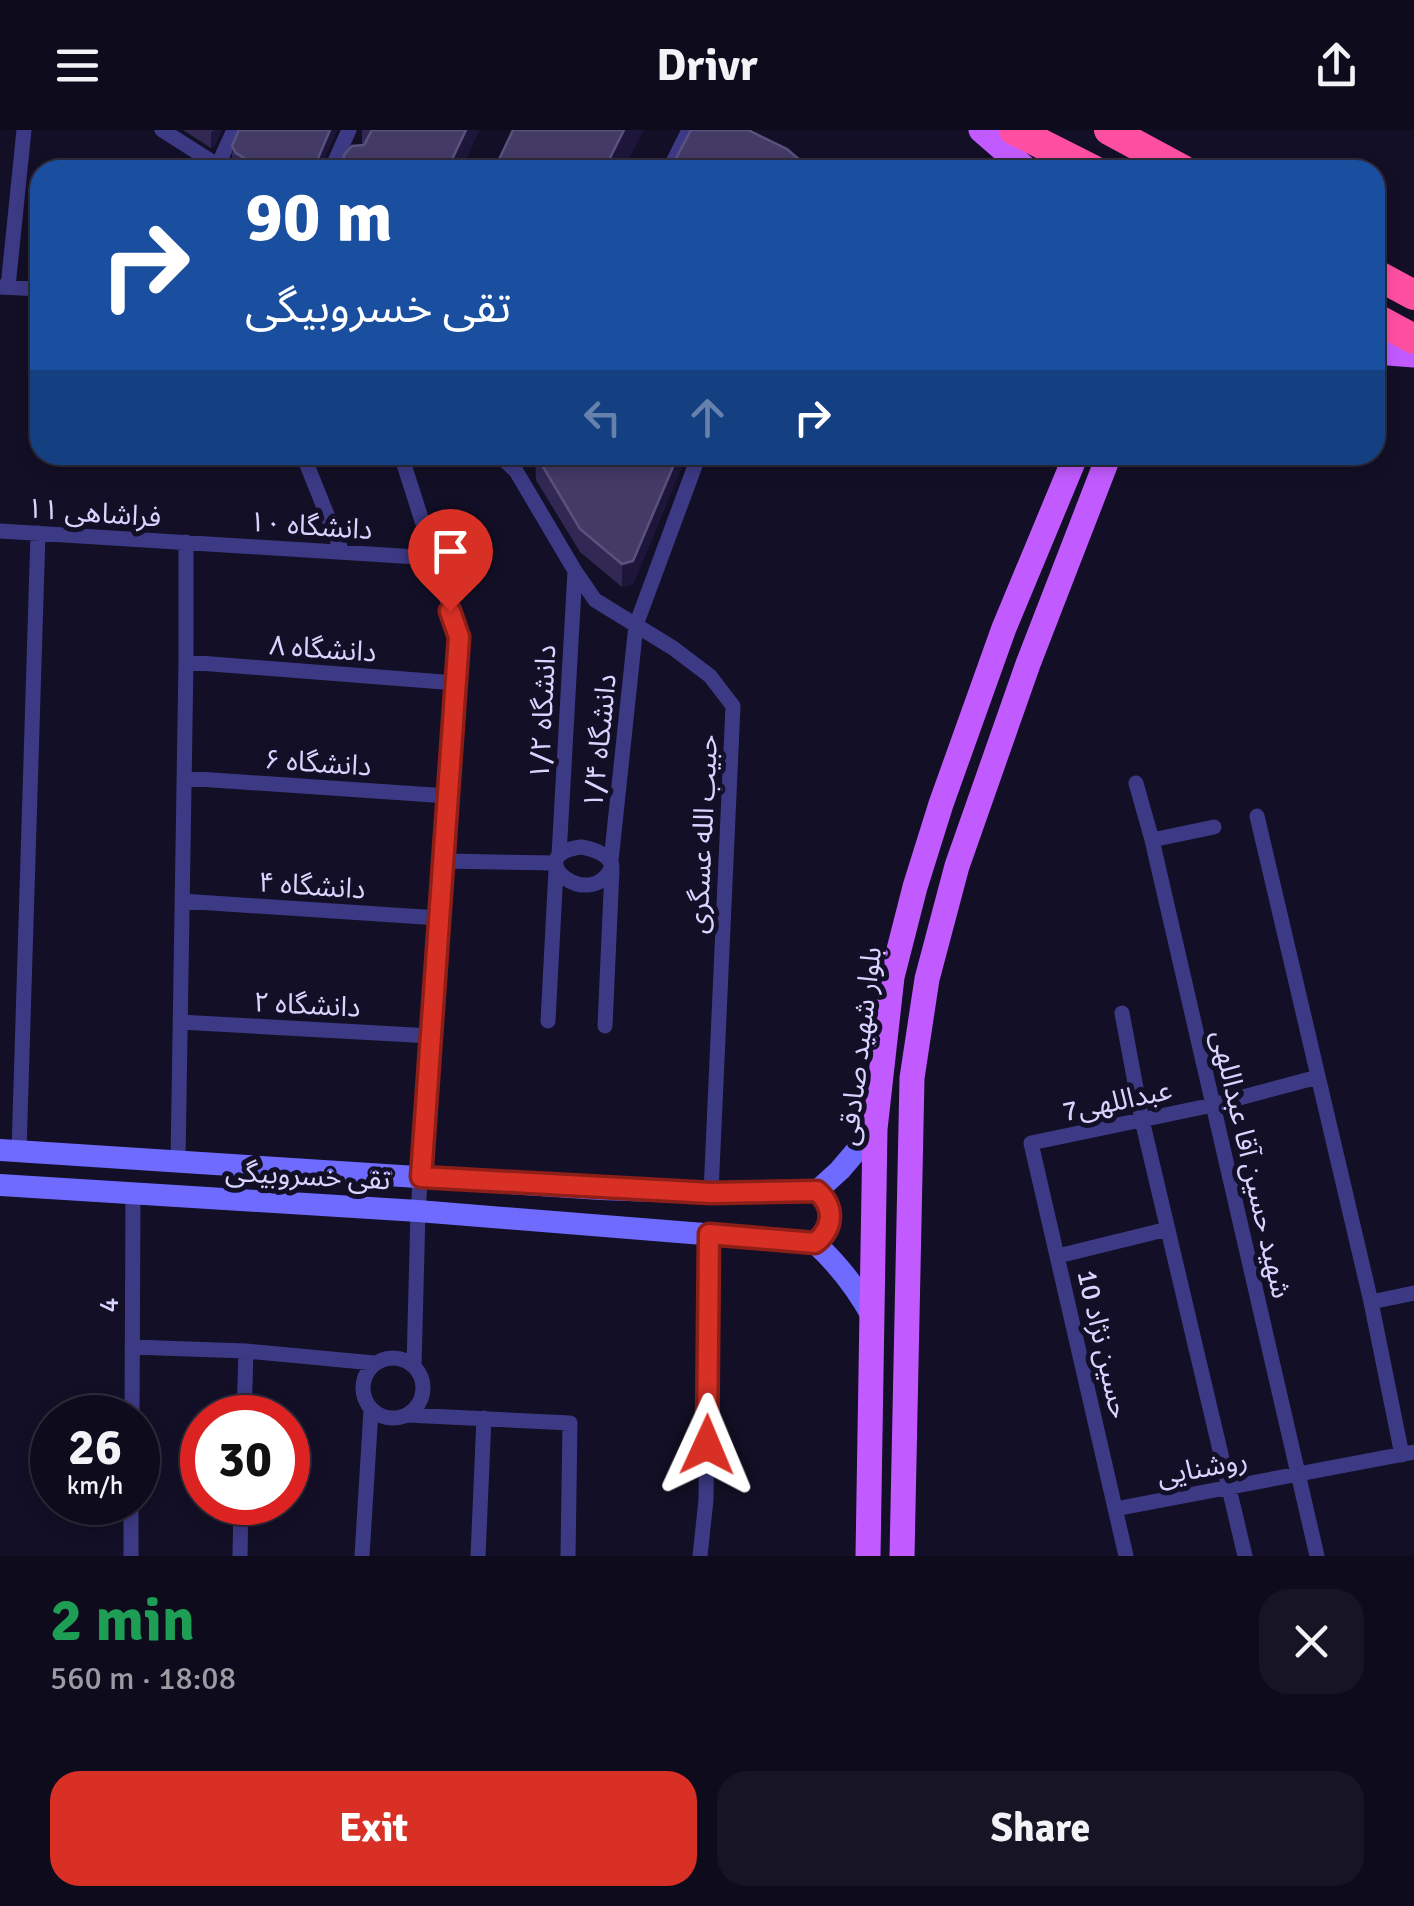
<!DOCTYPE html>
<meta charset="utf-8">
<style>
body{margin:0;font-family:Signika,"Noto Sans Arabic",sans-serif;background:#171425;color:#f1f3f6;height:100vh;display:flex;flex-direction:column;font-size:38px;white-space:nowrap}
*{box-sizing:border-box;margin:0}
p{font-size:32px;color:#9b9ba3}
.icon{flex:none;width:55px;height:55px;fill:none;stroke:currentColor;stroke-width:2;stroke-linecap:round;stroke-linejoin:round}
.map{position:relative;height:1426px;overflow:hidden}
.drawer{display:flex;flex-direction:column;background:#0e0b1c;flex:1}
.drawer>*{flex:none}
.guide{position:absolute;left:30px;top:30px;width:1355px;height:305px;border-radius:30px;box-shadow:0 5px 15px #0003,0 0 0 2px #2e2b3b;background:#1a4fa0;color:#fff;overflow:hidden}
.speed{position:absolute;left:30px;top:1265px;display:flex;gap:20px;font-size:50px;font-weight:700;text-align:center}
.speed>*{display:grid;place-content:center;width:130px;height:130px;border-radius:50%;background:#0e0b1c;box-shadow:0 5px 15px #0003,0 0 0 2px #2e2b3b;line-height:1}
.speed small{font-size:25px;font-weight:400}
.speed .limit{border:15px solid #d22;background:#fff;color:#111}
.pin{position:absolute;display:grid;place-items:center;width:85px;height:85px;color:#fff;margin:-102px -42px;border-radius:50% 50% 50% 0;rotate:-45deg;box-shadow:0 0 10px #0007}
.pin .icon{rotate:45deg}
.me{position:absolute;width:110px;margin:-55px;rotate:1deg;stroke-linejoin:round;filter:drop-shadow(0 0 8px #0008)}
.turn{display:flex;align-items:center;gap:35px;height:210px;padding:0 50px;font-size:45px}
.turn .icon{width:130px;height:130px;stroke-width:2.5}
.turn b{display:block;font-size:70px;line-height:85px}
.lanes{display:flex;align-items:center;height:95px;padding:0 50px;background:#0003;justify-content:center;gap:50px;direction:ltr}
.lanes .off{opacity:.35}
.round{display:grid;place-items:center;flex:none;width:105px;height:105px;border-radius:30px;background:#171425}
.headline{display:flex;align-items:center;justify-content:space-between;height:170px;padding:0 50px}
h1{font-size:60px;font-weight:700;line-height:75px;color:#1e9e55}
.primary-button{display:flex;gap:20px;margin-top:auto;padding:20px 50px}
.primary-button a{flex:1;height:115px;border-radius:30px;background:#d93025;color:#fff;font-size:40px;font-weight:700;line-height:115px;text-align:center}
.primary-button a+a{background:#171425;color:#f1f3f6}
header{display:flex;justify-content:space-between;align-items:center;height:130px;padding:0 50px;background:#0e0b1c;font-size:45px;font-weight:700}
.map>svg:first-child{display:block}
</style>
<header><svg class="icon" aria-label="menu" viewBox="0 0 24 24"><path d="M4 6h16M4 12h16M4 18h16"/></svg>Drivr<svg class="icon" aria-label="share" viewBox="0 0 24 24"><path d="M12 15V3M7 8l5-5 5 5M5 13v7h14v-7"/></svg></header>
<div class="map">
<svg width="1414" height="1426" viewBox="0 0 1414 1426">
<rect width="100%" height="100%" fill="#130f26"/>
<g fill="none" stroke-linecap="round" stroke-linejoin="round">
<path stroke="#3d3a85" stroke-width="15" d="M162,0L225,40
M218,35L234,0
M331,40L349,0
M669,40L689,0
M0,157L40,159
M8,157L24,0
M303,325L342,422
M401,325L459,507L418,1081L414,1236
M499,325L516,341L575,441L595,470L673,518L710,546L733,576L711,1063
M0,401L433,428
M186,532L456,553
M184,648L448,666
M1136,653L1152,710L1317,1426
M1257,686L1371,1172L1402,1325
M1152,710L1214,697
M581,717C593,719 608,723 612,736C592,785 517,725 581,717Z
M559,725L575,441
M443,731L555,733
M611,731L636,495L699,325
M182,771L439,788
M1122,883L1142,990L1245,1426
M548,891L556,740
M180,892L431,906
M605,896L612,740
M19,1021L38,403
M178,1031L186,532V412
M1058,1126L1168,1099
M1371,1172L1414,1163
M132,1217L246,1221L374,1233
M363 1258a30 30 0 1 1 60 0a30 30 0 1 1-60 0Z
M407,1285L570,1293L568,1426
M132,1288L133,1064
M244,1288L246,1221
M1115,1379L1414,1322
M131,1426V1372
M240,1426L241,1372
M362,1426L371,1280
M478,1426L484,1288
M700,1426L706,1370L709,1104
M1126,1426L1031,1013L1213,975L1318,947"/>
<path stroke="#6f6bff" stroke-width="22" d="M0,1020L601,1059L711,1063L817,1061L840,1040L875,999
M0,1055L418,1081L815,1113C840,1136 857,1158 873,1188
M815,1113C834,1098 834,1077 817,1061"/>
<path stroke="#c25bff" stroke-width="25" d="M981,0L1027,40
M1375,222L1414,225
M868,1426L875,999L892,847L915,757L941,674L1004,498L1076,325
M902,1426L912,948L927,849L957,736L1028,534L1109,325"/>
<path stroke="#ff4fa3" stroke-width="30" d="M1014,0L1093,40
M1109,0L1183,40
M1375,144L1414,165
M1375,188L1414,209"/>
</g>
<path fill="#312854" d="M183,0H222L214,16L211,18Z
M239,0H337L319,40H239L232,31V16Z
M362,0H480L362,16Z
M535,325H685V329L633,454L622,457L580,422L536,350Z"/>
<path fill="#1d163a" d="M215,0H222L214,16L211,18V2Z
M330,0H337L319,40H313Z
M466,0H480L461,40H447Z
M624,0H644L623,40H604Z
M678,325H685V329L633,454L622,457V434Z"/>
<path fill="#433a66" stroke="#5a527e" stroke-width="2.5" d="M239,0H330L313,40H264L236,23L232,16Z
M372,0H466L447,40H342L344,25L352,16L364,15Z
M513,0H624L604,40H494Z
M691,0H748L787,19L801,31L797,40H670Z
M536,325H678L633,431L622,434L580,399Z"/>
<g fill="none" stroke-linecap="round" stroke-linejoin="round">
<defs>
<path id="route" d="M450,481L459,507L421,1047L711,1063L817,1061C835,1077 834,1098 815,1113L709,1104L707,1315"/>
</defs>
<use href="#route" stroke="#8d1f18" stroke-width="25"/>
<use href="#route" stroke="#d93025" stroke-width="18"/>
</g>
<g text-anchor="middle" stroke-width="10" stroke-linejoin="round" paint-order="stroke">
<g font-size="28" fill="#d9d4ff" stroke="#130f26">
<text transform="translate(94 382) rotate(4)" y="10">فراشاهی ۱۱</text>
<text transform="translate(311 395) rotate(4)" y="10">دانشگاه ۱۰</text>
<text transform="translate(323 518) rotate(4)" y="10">دانشگاه ۸</text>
<text transform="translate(542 582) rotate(-87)" y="10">دانشگاه ۱/۲</text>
<text transform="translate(599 611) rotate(-84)" y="10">دانشگاه ۱/۴</text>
<text transform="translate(318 632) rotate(4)" y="10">دانشگاه ۶</text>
<text transform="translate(702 704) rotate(-87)" y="10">حبیب الله عسگری</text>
<text transform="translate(312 755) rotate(4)" y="10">دانشگاه ۴</text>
<text transform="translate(307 874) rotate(3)" y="10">دانشگاه ۲</text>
<text transform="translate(859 916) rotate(-83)" y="10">بلوار شهید صادقی</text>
<text transform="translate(1117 970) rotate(-12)" y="10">عبداللهی7</text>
<text transform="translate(1252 1034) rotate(77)" y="10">شهید حسین آقا عبداللهی</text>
<text transform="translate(308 1045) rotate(3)" y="10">تقی خسروبیگی</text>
<text transform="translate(108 1175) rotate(-89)" y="10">4</text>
<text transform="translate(1104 1214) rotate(77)" y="10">حسین نژاد 10</text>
<text transform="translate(1202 1337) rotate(-11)" y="10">روشنایی</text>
</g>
</g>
</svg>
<div class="speed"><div>26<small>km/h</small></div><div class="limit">30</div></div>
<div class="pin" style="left:450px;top:481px;background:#d93025"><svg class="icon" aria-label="arrive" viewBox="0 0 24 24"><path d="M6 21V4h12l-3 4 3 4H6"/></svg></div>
<svg class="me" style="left:707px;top:1315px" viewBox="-20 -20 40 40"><path d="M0-17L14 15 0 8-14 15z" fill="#d93025" stroke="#fff" stroke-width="4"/></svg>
<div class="guide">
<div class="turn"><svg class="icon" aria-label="right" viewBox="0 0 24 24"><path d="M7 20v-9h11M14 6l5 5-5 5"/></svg><div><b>90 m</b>تقی خسروبیگی</div></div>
<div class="lanes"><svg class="icon off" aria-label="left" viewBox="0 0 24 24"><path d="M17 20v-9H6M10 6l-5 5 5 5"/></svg><svg class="icon off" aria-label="ahead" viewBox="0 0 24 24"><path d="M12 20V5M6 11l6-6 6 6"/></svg><svg class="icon" aria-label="right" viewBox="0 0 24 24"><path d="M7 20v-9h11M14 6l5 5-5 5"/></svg></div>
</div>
</div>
<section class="drawer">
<div class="headline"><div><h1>2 min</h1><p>560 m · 18:08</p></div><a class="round"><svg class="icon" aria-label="close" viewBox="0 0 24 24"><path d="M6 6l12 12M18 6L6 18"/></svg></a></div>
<div class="primary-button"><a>Exit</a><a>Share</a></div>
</section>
